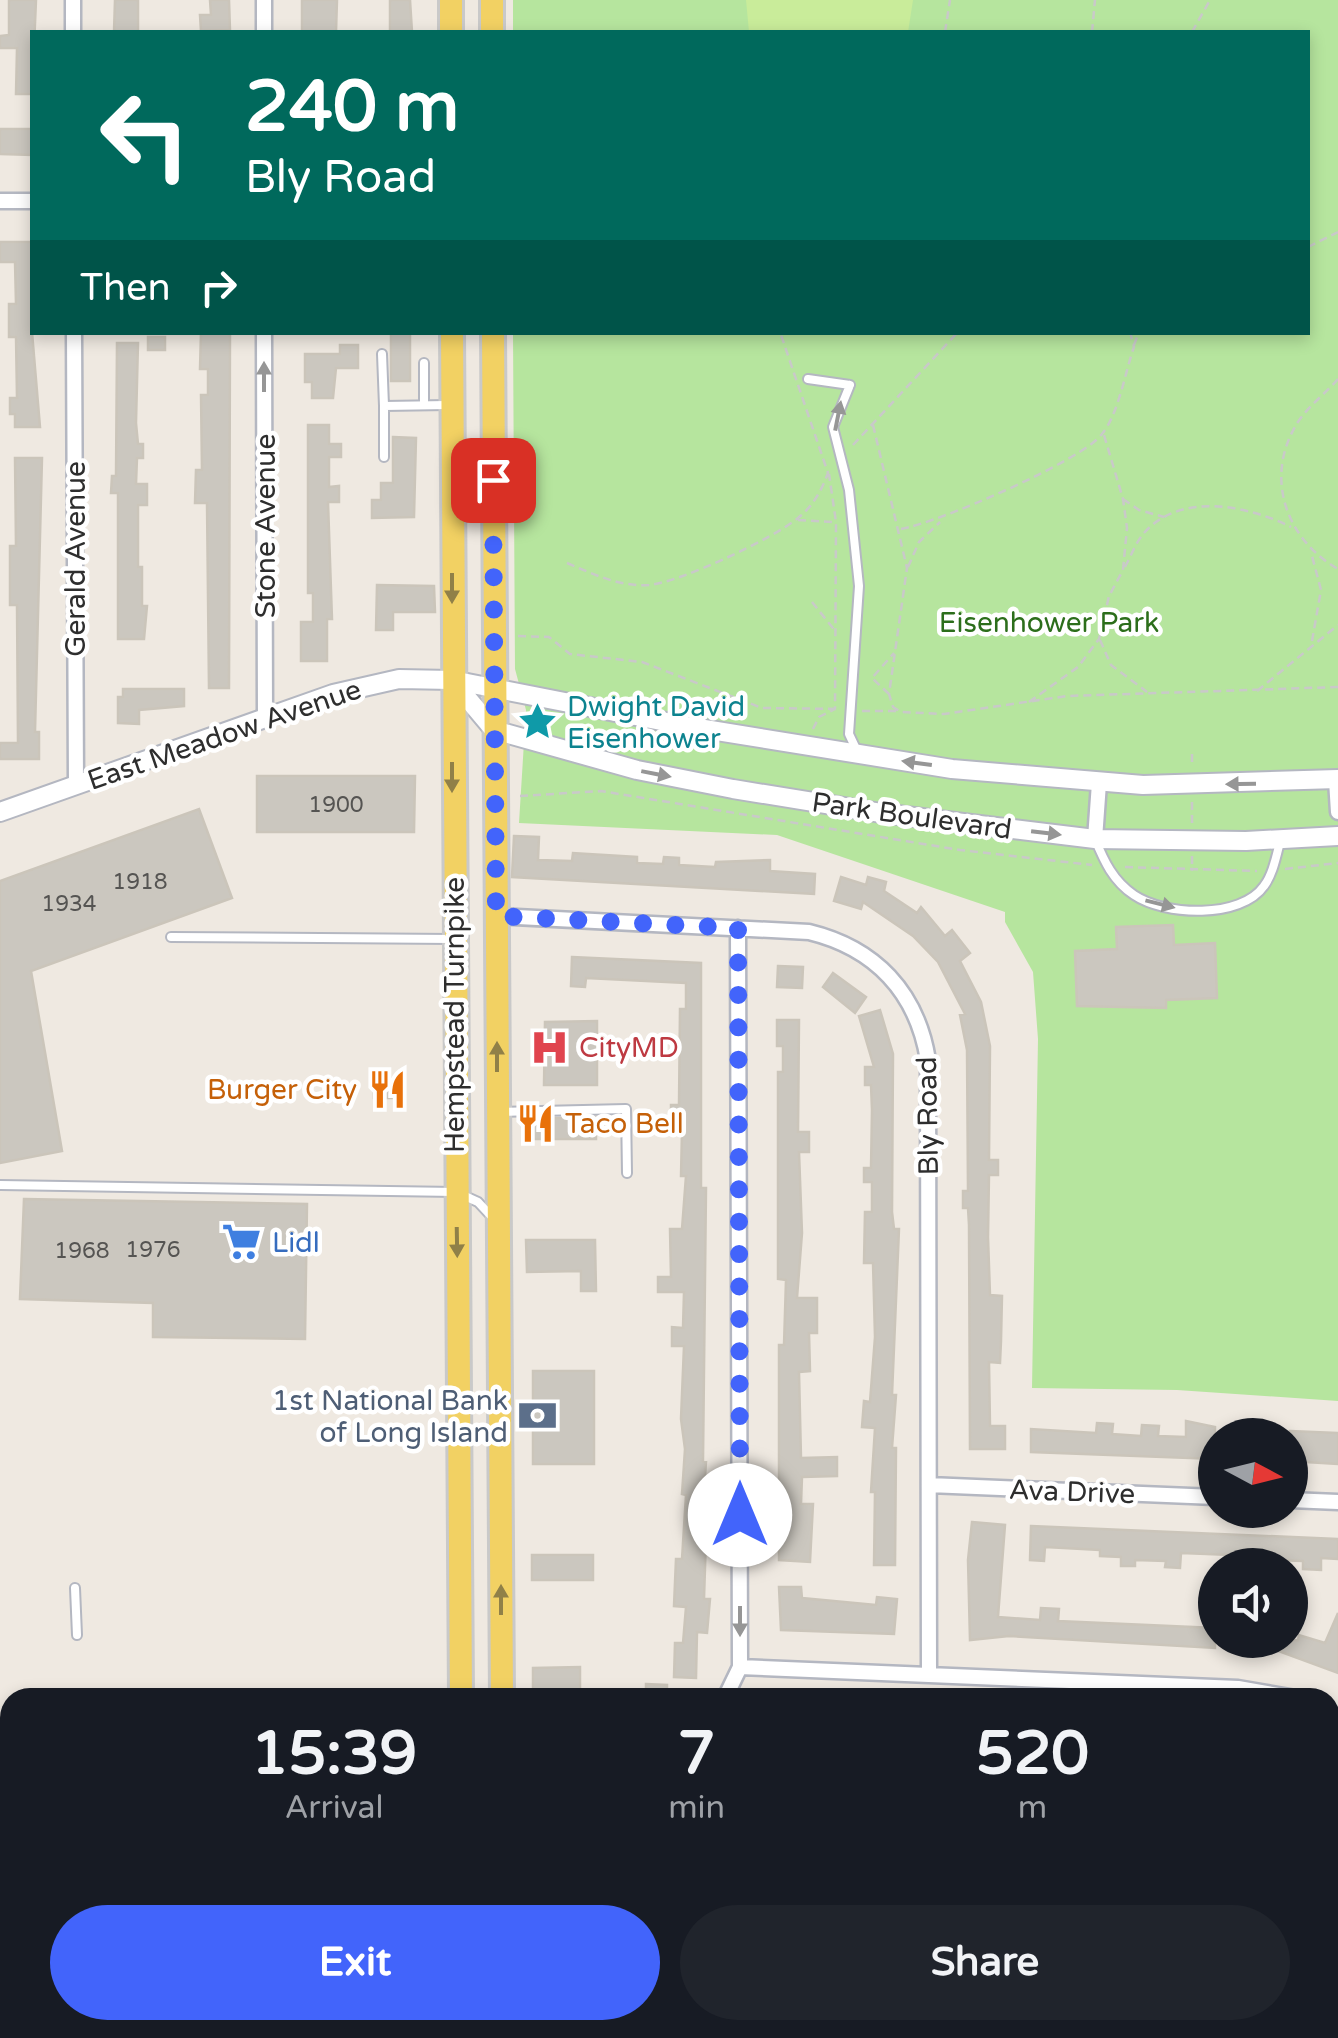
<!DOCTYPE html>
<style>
body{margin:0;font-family:"Varela Round",sans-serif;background:#20242c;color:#f1f3f6;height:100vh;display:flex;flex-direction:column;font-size:38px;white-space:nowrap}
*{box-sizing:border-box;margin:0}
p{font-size:32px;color:#9ea1a6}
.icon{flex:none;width:55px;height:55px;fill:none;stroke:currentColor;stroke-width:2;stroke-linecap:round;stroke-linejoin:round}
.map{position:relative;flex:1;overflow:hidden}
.details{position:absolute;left:0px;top:1688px;width:1340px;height:352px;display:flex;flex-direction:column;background:#171b24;border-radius:30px 30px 0 0;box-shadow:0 5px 15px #0003}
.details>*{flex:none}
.banner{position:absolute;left:30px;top:30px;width:1280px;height:305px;border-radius:0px;box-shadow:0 5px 15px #0003;background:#00695c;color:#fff;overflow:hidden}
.needle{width:65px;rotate:97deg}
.tools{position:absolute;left:1198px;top:1418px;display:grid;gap:20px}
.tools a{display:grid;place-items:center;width:110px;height:110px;border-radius:50%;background:#171b24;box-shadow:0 5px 15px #0003;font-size:50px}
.pin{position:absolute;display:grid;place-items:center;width:85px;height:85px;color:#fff;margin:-42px;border-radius:20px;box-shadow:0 5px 15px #0006}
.me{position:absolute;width:110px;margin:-55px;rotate:0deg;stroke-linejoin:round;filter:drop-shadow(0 0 8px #0008)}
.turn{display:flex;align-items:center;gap:35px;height:210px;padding:0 50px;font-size:45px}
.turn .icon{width:130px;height:130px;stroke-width:2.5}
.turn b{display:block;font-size:70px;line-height:85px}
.then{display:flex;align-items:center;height:95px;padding:0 50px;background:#0003;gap:20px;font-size:38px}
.eta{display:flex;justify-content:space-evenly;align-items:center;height:170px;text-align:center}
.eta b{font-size:60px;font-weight:700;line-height:70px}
.action{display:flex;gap:20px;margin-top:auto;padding:20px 50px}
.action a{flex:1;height:115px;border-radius:60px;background:#4264fb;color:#fff;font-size:40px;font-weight:700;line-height:115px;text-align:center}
.action a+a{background:#20242c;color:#f1f3f6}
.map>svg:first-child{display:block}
</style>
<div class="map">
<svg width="1338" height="2038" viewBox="0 0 1338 2038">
<rect width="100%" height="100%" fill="#efe9e1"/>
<path fill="#b6e59e" d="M513,0H1338V1401L1177,1390L1032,1388L1038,1039L1033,972L1005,922V912L777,835L519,823L526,710L515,669L513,333L1308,332V32H513Z"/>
<path fill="#c9ec9a" d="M746,0H913L908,32H749Z"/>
<path fill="#cbc7bf" stroke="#cbc5ba" stroke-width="2.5" d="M9,0H36L32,94H16L17,48H0V36L9,35Z
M115,0H138V32H114Z
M210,0H229L230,30L201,31L200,15H211Z
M302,0H337L336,32H302Z
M390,0H410L412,32H390Z
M0,129H32V155L0,154Z
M0,242H32V332L40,427H15V414H10V398H17L16,337H9V304H16L15,262H0Z
M201,332H230L229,688H209L207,503H195L196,470H202L201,395H208V369H200Z
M391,332H410V381H391Z
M148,337H165V350H148Z
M117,343H138L136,423L138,444H143V458H137L136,484H147V505H138V567H142V606H147L144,639H118V493H111L112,476H116Z
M340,345H358V368H336L333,398H312V382H305V354H340Z
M308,425H329V444H341V457H329V487L339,486V502H328L332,619H327V661H301V622H313V593H308Z
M393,437L416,438L414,517L372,518V500H381V483H393Z
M15,458H42L35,732H39V759H0V743H18L17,605H10V546H16Z
M377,585L434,586L435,612H393V630H376Z
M123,689H184V706L139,710V724L118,723V697H123Z
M257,776H415L414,832H257Z
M199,809L232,898L31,971L62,1151L0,1163V881Z
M514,836L539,837L538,860L572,861L573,853L637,857V863L663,864L664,857L679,858V865L715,867L716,862L770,860V871L815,874L814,894L512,877Z
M841,877L866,885L868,877L886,882L884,891L917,913L921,907L945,936L952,930L970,953L960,961L981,1002L990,1046L989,1160H998V1175H989L988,1237L990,1295L1002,1296L1001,1341L1000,1363L989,1362L990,1426H1005V1449H970L969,1225L968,1208H963V1191H968L967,1050L960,1015L965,1014L938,962L913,936L863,902L861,909L834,901Z
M1173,925L1174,945L1215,943L1217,998L1166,1000V1008L1077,1006L1075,951L1117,949L1116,927Z
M572,957L701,963V1188H706L703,1461L706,1462L703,1507H707L704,1599H710L707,1633L697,1632L696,1678L674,1677L675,1643H683L686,1607L674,1606L676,1559H682L686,1495L682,1494L685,1449L681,1419L684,1346H672V1327L683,1328L684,1292H658V1277H671L670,1229H682L686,1176H681L682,1131H671V1105H679L680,1009H686V983L586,978L585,987L571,986Z
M778,966L803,967L802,988L777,987Z
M833,973L866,997L855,1013L823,987Z
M880,1010L893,1054L892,1212L894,1229H899L892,1395H896L892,1448H896L895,1565H874L875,1492H871L875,1428L862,1427L864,1401L870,1402L875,1337L873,1263H864L865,1212H872V1182H864V1168H871L872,1110L871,1085H865V1067H874L859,1016Z
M777,1020H799L798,1132H809V1152H799L802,1233L797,1298H817V1333H809L810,1371L799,1372L801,1458L837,1457V1476L802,1477L801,1504H813L810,1562L779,1560V1345H784L786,1280L778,1279V1072H783V1046H777Z
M597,1021V1085H544L545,1022Z
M374,1079H399V1098H374Z
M596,1117V1139H532V1119Z
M24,1199L307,1204L305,1339L153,1337V1303L20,1299Z
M526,1240H595L596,1291H581V1271L527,1272Z
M533,1371H594V1464H533Z
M1186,1421L1215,1427V1459L1031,1452V1429L1096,1433L1097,1423L1113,1424L1112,1434L1141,1436L1142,1425L1159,1426L1158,1436L1186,1437Z
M1290,1431L1338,1433V1464L1290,1461Z
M972,1522L1005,1525L998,1617L1040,1620L1041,1608L1059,1609L1058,1621L1215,1628V1648L1009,1636L970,1640L968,1560Z
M1031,1526L1338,1539V1559L1321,1558V1570L1303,1569V1561L1273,1560V1565H1257V1556L1181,1553L1180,1568L1165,1567L1166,1561L1135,1560V1566H1121V1557L1100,1556V1550L1045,1547L1044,1561L1030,1560Z
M532,1555H593V1580H532Z
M779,1587H801L802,1598L876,1605L877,1597L897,1599L894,1634L781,1630Z
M1338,1613V1673L1257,1643L1298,1640L1299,1635L1325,1643Z
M580,1667V1698H533V1668Z
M646,1684L667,1685V1698H646Z"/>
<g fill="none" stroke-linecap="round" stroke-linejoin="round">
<defs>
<path id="service" d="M382,354L384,406
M808,379L850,385
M850,385L833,427L849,490L859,586L849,734L857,751
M424,405V363
M384,457V406L447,405
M1095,839C1104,861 1113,881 1134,895C1165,916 1241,919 1264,886C1273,874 1276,857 1280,842
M171,937L454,939
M499,1112L626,1109L627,1173
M0,1185L456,1192L478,1202L492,1217
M75,1588L77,1635"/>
<path id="minor" d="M73,0V32
M264,32V0
M0,201H32
M74,332L76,785
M264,332L265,719
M1336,780L1338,812
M1095,839L1099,783
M496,916L809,932C875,948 917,992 928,1060L929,1674
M929,1485L1215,1497
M1290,1500L1338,1502
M740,1667L1238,1688L1296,1698
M725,1698L740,1667L738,928
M1330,1716L1338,1722
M1330,1882H1338
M0,1892L10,1881
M764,2030L767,2038
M122,2038L130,2030"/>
<path id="tertiary" d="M452,680L494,730L637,770L733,789L881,813L1095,839L1246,841L1338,836
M0,812L333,694L399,679L452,680L692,727L952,769L1143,785L1338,779"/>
<path id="primary" d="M451,0V32
M492,0V32
M452,332L461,1698
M493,332L502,1698
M0,1835L10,1844
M202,2030L211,2038
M465,2030V2038
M506,2030V2038"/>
</defs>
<use href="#service" stroke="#b4b7c1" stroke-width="12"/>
<use href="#minor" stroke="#b4b7c1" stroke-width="19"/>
<use href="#tertiary" stroke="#b4b7c1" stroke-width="22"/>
<use href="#primary" stroke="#c9c9c9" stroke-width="28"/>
<path stroke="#c9c9c9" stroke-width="2.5" stroke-dasharray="8 5" stroke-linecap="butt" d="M945,32L950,0
M1092,32L1095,0
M1192,32L1210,0
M1308,247L1338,232
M1134,345L1139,332
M1338,379C1325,394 1306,408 1296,425C1264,479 1287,540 1338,569
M873,425L907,568L889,694L893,707L901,712L944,714L1067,696L1338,687
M853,445L958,332
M1123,499L1139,510L1164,517
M798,520L834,522
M901,529C937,523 1082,461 1102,434C1119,413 1125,372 1134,347L1130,332
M567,563C593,574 620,587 649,585C681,582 774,538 798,518C814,505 821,491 828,473L780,332
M908,567L919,542L940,522
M1125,567C1131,556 1136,542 1144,533C1181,491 1249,506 1291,527
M812,602L836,632
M518,636L549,637L570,654L642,662L762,708L839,709
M1100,640L1111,665L1147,692
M1312,641L1321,590L1312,556
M1257,691L1338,625
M889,694L872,678L894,653
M1029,702L1078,667L1099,639L1109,596L1123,570L1127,528L1123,499L1104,435
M862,711H899
M813,729L819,717L835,709L836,522L829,474
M1192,754V765
M520,796L601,791L960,850L1092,865
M1192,823V801
M1192,856V871
M1125,867L1257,871
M1285,869L1338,863"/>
<use href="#service" stroke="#fff" stroke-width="8"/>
<use href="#minor" stroke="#fff" stroke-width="14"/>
<use href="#tertiary" stroke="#fff" stroke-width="18"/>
<use href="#primary" stroke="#f2d163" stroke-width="22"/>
</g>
<defs><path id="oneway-solid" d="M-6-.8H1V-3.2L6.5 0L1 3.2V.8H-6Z" transform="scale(2.5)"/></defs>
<g fill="#969696">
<use href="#oneway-solid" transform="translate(264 377) rotate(-90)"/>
<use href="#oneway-solid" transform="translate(838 416) rotate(-79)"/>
<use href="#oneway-solid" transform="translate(917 763) rotate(-172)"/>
<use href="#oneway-solid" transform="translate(656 774) rotate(11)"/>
<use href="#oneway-solid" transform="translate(1241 784) rotate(179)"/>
<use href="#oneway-solid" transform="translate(1046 833) rotate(7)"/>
<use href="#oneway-solid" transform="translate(1160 904) rotate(14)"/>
<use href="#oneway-solid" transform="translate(740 1621) rotate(90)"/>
</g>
<g fill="#908048">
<use href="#oneway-solid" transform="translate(452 588) rotate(90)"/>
<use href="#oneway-solid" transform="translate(452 777) rotate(90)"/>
<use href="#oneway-solid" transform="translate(497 1057) rotate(-90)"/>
<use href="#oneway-solid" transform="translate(457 1242) rotate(89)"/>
<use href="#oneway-solid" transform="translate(501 1600) rotate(-90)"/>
</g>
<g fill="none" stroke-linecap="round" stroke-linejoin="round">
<path stroke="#4264fb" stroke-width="18" stroke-dasharray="0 32.4" d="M493,480L496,916L738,928L740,1515"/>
</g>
<defs>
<symbol id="sight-bare" viewBox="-9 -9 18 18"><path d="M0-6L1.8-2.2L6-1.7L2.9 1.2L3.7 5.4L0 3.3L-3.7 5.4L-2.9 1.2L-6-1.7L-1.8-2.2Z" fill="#0f9aa8" stroke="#fff" stroke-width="2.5" paint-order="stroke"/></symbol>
<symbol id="hospital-bare" viewBox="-9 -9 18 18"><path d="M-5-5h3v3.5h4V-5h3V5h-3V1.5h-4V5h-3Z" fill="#e0444e" stroke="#fff" stroke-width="2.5" paint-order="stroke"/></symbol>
<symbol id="restaurant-bare" viewBox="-9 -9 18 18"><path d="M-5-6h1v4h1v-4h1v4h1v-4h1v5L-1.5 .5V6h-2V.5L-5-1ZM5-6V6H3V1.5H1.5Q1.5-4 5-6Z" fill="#e8710a" stroke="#fff" stroke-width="2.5" paint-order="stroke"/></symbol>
<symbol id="supermarket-bare" viewBox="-9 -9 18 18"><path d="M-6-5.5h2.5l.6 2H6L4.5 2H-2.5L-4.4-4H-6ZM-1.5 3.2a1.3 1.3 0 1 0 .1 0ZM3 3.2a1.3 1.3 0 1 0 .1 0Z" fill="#3f7fe0" stroke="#fff" stroke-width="2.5" paint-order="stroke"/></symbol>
<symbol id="bank-bare" viewBox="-9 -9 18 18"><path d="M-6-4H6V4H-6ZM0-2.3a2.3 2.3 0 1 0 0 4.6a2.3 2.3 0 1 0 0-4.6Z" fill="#5c6f8a" stroke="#fff" stroke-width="2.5" paint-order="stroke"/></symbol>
</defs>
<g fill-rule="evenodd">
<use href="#sight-bare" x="510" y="694" width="55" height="55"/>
<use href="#hospital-bare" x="522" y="1020" width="55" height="55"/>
<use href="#restaurant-bare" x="360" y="1062" width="55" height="55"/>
<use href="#restaurant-bare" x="508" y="1096" width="55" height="55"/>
<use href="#supermarket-bare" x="214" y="1214" width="55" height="55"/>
<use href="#bank-bare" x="510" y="1388" width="55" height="55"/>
</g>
<g text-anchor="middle" stroke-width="9" stroke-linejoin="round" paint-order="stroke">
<g font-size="22" fill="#555452">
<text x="336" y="812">1900</text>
<text x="140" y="889">1918</text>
<text x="69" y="911">1934</text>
<text x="153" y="1257">1976</text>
<text x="82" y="1258">1968</text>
</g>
<g font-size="28" fill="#2e2e2e" stroke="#fff">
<text transform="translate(265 526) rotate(-90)" y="10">Stone Avenue</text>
<text transform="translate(75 559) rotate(-90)" y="10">Gerald Avenue</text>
<text transform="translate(224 734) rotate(-19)" y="10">East Meadow Avenue</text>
<text transform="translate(912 815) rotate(8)" y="10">Park Boulevard</text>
<text transform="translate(454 1015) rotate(-90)" y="10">Hempstead Turnpike</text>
<text transform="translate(927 1116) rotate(-91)" y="10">Bly Road</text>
<text transform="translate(1072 1491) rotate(2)" y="10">Ava Drive</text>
</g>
<g font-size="28" fill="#2c6e1b" stroke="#fff">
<text x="1049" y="632">Eisenhower Park</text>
</g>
<g font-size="28" fill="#0d838f" stroke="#fff" text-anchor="start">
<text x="567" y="716">Dwight David<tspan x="567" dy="32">Eisenhower</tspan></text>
</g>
<g font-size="28" fill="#be3a42" stroke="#fff" text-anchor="start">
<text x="579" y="1057">CityMD</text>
</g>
<g font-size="28" fill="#c56008" stroke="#fff" text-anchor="end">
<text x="357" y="1099">Burger City</text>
<text x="565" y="1133" text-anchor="start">Taco Bell</text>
</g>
<g font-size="28" fill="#366cbe" stroke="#fff" text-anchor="start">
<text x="272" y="1252">Lidl</text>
</g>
<g font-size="28" fill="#4e5e75" stroke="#fff" text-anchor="end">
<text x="508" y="1410">1st National Bank<tspan x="508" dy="32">of Long Island</tspan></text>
</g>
</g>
</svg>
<div class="tools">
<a><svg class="needle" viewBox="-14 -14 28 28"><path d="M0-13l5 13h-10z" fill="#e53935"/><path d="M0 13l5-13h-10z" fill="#9ea1a6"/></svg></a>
<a><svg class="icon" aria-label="sound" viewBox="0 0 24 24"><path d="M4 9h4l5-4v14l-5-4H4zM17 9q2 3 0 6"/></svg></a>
</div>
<div class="pin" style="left:493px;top:480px;background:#d93025"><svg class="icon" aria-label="arrive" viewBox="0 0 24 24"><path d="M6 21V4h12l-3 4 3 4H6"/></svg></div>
<svg class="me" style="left:740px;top:1515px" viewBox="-20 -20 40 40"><circle r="19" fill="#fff"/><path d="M0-13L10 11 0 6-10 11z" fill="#4264fb"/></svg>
<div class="banner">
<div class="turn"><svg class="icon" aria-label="left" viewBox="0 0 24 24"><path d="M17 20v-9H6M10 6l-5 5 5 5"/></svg><div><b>240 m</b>Bly Road</div></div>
<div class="then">Then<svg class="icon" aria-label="right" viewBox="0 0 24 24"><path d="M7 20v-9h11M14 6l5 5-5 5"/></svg></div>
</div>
<section class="details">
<div class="eta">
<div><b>15:39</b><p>Arrival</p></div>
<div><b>7</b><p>min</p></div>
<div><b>520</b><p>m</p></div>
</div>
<div class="action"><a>Exit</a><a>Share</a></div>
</section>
</div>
